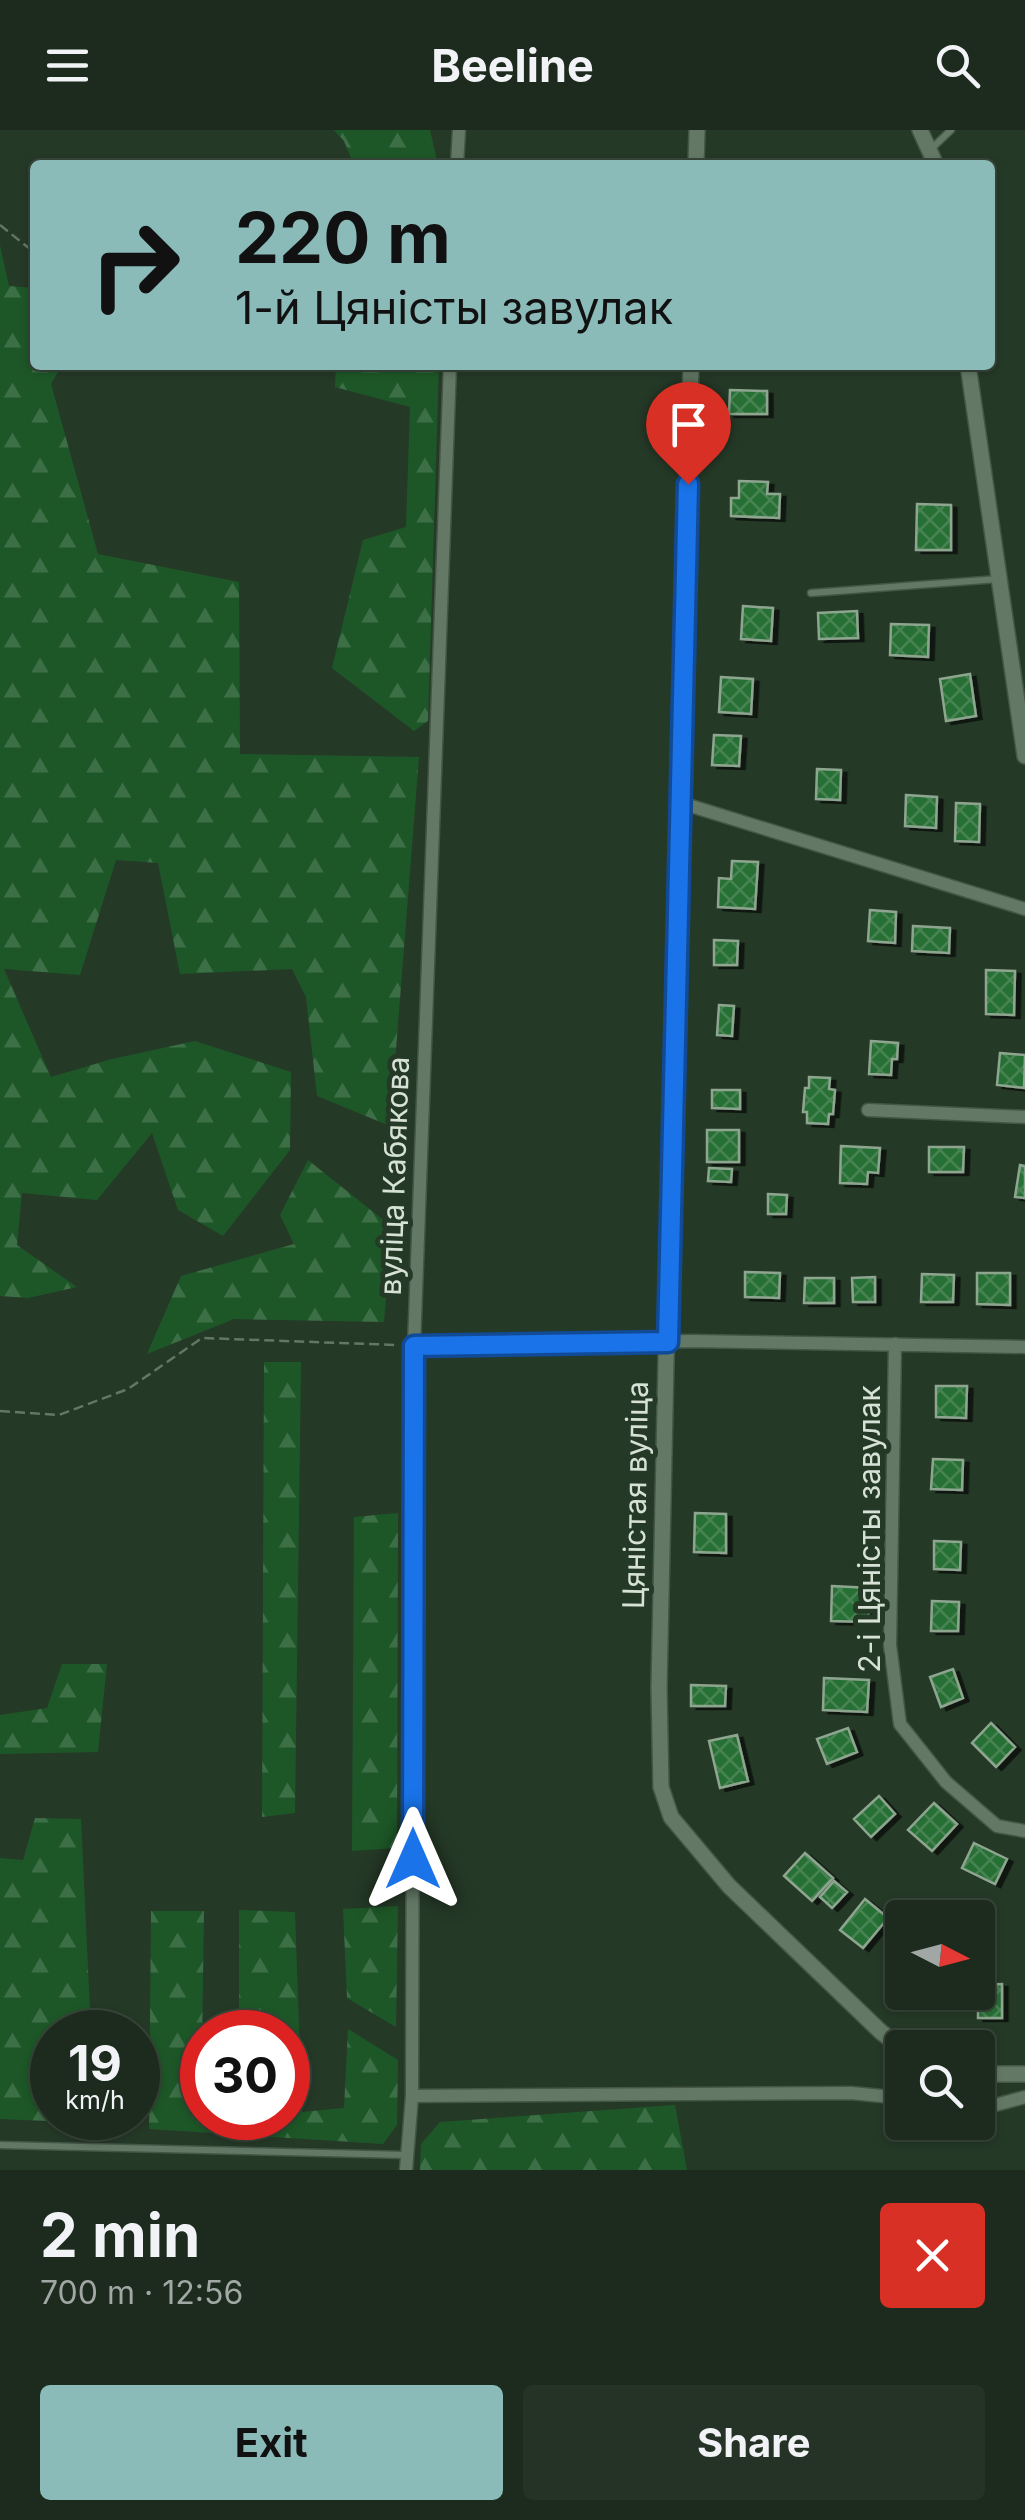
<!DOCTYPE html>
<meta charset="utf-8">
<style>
body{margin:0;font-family:Inter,sans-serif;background:#253326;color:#f1f3f6;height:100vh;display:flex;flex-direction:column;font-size:38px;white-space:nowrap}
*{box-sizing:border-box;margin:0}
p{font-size:32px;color:#a0a7a4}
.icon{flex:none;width:55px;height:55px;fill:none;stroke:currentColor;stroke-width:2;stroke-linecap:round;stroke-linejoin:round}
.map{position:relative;height:2040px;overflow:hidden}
.details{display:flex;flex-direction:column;background:#1c2b1d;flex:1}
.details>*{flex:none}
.banner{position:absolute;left:30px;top:30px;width:965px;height:210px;border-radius:10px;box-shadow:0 2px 8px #0004,0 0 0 2px #3a473b;background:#8bbbb9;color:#111;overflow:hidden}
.needle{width:65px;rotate:96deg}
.buttons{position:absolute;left:885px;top:1770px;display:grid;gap:20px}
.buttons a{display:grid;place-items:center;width:110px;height:110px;border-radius:10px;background:#1c2b1d;box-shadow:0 2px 8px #0004,0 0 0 2px #3a473b;font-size:50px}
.speed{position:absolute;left:30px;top:1880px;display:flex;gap:20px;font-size:50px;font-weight:700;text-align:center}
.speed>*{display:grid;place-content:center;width:130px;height:130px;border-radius:50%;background:#1c2b1d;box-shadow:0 2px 8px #0004,0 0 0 2px #3a473b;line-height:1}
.speed small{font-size:25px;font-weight:400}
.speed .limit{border:15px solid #d22;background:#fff;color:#111}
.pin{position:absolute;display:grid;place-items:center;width:85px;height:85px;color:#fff;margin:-102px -42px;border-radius:50% 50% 50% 0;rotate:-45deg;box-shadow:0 0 10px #0007}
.pin .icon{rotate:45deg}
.me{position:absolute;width:110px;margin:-55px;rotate:0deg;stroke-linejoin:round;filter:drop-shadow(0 0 8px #0008)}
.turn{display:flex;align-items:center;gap:35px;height:210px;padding:0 40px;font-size:45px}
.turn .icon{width:130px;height:130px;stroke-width:2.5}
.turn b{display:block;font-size:70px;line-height:85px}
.round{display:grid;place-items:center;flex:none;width:105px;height:105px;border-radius:10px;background:#253326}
.headline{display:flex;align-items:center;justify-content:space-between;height:170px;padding:0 40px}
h1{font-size:60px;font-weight:700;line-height:75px}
.cta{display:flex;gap:20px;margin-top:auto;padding:20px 40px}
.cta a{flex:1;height:115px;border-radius:10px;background:#8bbbb9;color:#111;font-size:40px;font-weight:700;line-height:115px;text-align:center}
.cta a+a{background:#253326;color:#f1f3f6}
header{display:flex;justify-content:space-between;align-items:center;height:130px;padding:0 40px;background:#1c2b1d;font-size:45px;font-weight:700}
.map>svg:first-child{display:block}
</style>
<header><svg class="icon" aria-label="menu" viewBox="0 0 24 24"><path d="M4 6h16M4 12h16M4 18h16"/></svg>Beeline<svg class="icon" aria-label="search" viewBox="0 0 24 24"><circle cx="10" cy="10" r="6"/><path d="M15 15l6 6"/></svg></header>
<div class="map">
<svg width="1025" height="2040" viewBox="0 0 1025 2040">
<defs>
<pattern id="forest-firs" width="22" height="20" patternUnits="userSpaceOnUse" patternTransform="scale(2.5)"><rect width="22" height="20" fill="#1d5727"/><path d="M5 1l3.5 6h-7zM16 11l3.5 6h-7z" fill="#3d6f46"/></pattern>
<pattern id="building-cross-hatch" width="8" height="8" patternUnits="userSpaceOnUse" patternTransform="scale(2.5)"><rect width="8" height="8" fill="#286f35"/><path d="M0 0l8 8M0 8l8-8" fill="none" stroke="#468352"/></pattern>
<filter id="shadow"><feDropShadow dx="5.5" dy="3" stdDeviation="0" flood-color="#0009"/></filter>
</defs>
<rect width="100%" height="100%" fill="#253927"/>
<path fill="url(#forest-firs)" d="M334,0H430L438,35H354L344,11Z
M0,115L9,156L35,158V235H62L51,254L98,424L239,452L240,624L419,627L390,996L317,966L306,867L292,839L180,844L158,733L116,730L80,845L4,839L51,947L112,929L195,911L291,942L290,1020L223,1106L178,1080L152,1003L97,1070L22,1063L17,1115L77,1157L28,1168L0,1166Z
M336,235H439L428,591L414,601L332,538L363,410L406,397L410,277L335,257Z
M308,1030L392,1097L384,1192L234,1189L147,1224L181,1146L294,1114L280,1085Z
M264,1232H301L295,1683L262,1687Z
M398,1383L397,1718L352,1721L354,1387Z
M62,1534H107L98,1622L0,1624V1585L47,1578Z
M35,1688L81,1689L91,1902H52V1988H95V1993L0,1989V1728L23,1730Z
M398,1776L396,1897L347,1868L343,1779Z
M239,1780L295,1782L302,1982L344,1978L348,1899L398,1930L397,1995L383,2014L149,1999L151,1781H204L201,1988H288V1902H239Z
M675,1975L687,2040H420L421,2014L440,1992Z"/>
<path fill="url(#building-cross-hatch)" stroke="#8ea590" stroke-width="2.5" filter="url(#shadow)" d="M730,260L767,261V284H729Z
M739,351L768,352L767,364H780L779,388L731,386V368H739Z
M917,374L951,375V420H916Z
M743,476L773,478L771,511L741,509Z
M857,481L858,508L819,509L818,483Z
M891,494L929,495L928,527L890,525Z
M970,544L976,586L946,591L940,549Z
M721,547L753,549L751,584L719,582Z
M714,605L741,606L739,636L712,635Z
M817,639L841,640L840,670L816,669Z
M906,665L937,667L936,698L905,696Z
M956,673L980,674L979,712L955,711Z
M732,731L758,732L755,779L718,777L719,748L731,749Z
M870,780L896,782L895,813L868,811Z
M913,796L950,798L949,823L912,821Z
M714,810L738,811L737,835H714Z
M986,840L1015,841L1014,885L986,884Z
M719,875L734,876L732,906L717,905Z
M871,911L898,913L897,929H892L891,945L869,944Z
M1000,923L1025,925L1024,958L997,955Z
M809,947L830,948L829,959L835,960L833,984H829L828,994L807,993V982H803L805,958H809Z
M712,960H740V979L712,978Z
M707,1000H739V1032H707Z
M841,1016L880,1018L878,1043L868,1042L867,1054L840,1053Z
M929,1017H964L963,1042H929Z
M1020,1035L1025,1036V1068L1015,1067Z
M709,1038L732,1039L731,1052L708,1051Z
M768,1064L787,1065L786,1084H768Z
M745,1142L780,1143L779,1168L745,1167Z
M977,1143H1010V1175L977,1174Z
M922,1144L954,1145L953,1172H921Z
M875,1147V1172H853L852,1148Z
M805,1148H834V1173H804Z
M936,1256H967L966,1288L936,1287Z
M933,1329L963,1330L962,1360L931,1359Z
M695,1383L726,1384V1423L694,1422Z
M934,1411L961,1412L960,1440L934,1439Z
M832,1456L870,1458L868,1492L831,1491Z
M932,1471L959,1472L958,1501H931Z
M953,1539L963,1568L941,1577L930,1547Z
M824,1548L869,1550L867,1582L823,1580Z
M691,1555L726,1556L725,1576H691Z
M991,1593L1015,1617L996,1637L972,1613Z
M848,1598L857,1622L827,1634L817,1609Z
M737,1605L748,1651L720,1658L709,1611Z
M879,1666L895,1684L871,1707L854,1689Z
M934,1673L957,1694L932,1721L908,1700Z
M974,1713L1007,1729L995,1754L962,1738Z
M805,1723L833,1748L812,1771L784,1746Z
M834,1751L847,1762L832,1778L820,1767Z
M865,1769L888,1788L863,1818L840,1800Z
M1002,1854V1888H978V1855Z"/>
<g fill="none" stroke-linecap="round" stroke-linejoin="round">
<defs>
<path id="service" d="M930,20L951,0
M811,463L998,449
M0,2015L406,2025"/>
<path id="minor" d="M457,35L459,0
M678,672L1025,779
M868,980L1025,987
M895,1214L890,1515L900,1594L946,1652L997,1696L1025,1701
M414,1216L691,1211L1025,1217
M412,1966L851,1963L902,1968
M978,1976L988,1977L1025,1967
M406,2040L412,1966L414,1216L450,235"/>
<path id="tertiary" d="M920,0L936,35
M696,35L697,0
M691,235L678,672L659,1558L661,1657L671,1687L729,1756L881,1902L902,1918
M968,235L1025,626
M978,1944H1025"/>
</defs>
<use href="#service" stroke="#455647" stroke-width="9"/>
<use href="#minor" stroke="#455647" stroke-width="15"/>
<use href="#tertiary" stroke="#455647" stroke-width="18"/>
<path stroke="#647666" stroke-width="2.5" stroke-dasharray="10 5" stroke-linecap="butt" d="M0,95L35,123
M0,1281L59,1285L128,1259L202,1208L397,1215"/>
<use href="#service" stroke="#637965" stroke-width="6"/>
<use href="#minor" stroke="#637965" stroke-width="12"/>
<use href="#tertiary" stroke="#637965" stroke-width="15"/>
</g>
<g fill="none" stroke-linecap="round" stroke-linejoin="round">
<defs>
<path id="route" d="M413,1729L414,1216L668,1212L688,354"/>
</defs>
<use href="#route" stroke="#114b97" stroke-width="25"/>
<use href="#route" stroke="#1a73e8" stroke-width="18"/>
</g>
<g text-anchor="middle" stroke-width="10" stroke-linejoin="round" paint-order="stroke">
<g font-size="30" fill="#d6e2d6" stroke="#253927">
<text transform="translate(395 1046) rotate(-88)" y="10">вуліца Кабякова</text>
<text transform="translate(636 1365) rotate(-89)" y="10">Цяністая вуліца</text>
<text transform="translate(870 1399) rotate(-90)" y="10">2-і Цяністы завулак</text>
</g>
</g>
</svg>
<div class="buttons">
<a><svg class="needle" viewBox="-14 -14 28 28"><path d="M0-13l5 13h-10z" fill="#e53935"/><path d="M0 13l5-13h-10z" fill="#a0a7a4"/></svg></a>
<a><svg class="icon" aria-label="search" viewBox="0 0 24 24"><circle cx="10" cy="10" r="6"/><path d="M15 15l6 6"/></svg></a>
</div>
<div class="speed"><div>19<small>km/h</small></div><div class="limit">30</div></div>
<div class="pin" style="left:688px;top:354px;background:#d93025"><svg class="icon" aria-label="arrive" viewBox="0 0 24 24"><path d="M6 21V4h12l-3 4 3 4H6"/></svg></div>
<svg class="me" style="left:413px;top:1729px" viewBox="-20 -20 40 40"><path d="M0-17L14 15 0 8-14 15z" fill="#1a73e8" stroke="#fff" stroke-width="4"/></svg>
<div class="banner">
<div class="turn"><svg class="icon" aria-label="right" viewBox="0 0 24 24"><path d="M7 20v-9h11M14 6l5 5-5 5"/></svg><div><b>220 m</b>1-й Цяністы завулак</div></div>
</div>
</div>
<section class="details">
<div class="headline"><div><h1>2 min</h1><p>700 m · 12:56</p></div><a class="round" style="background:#d93025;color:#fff"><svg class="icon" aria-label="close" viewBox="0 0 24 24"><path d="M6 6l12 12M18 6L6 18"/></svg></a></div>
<div class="cta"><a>Exit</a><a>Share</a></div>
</section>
